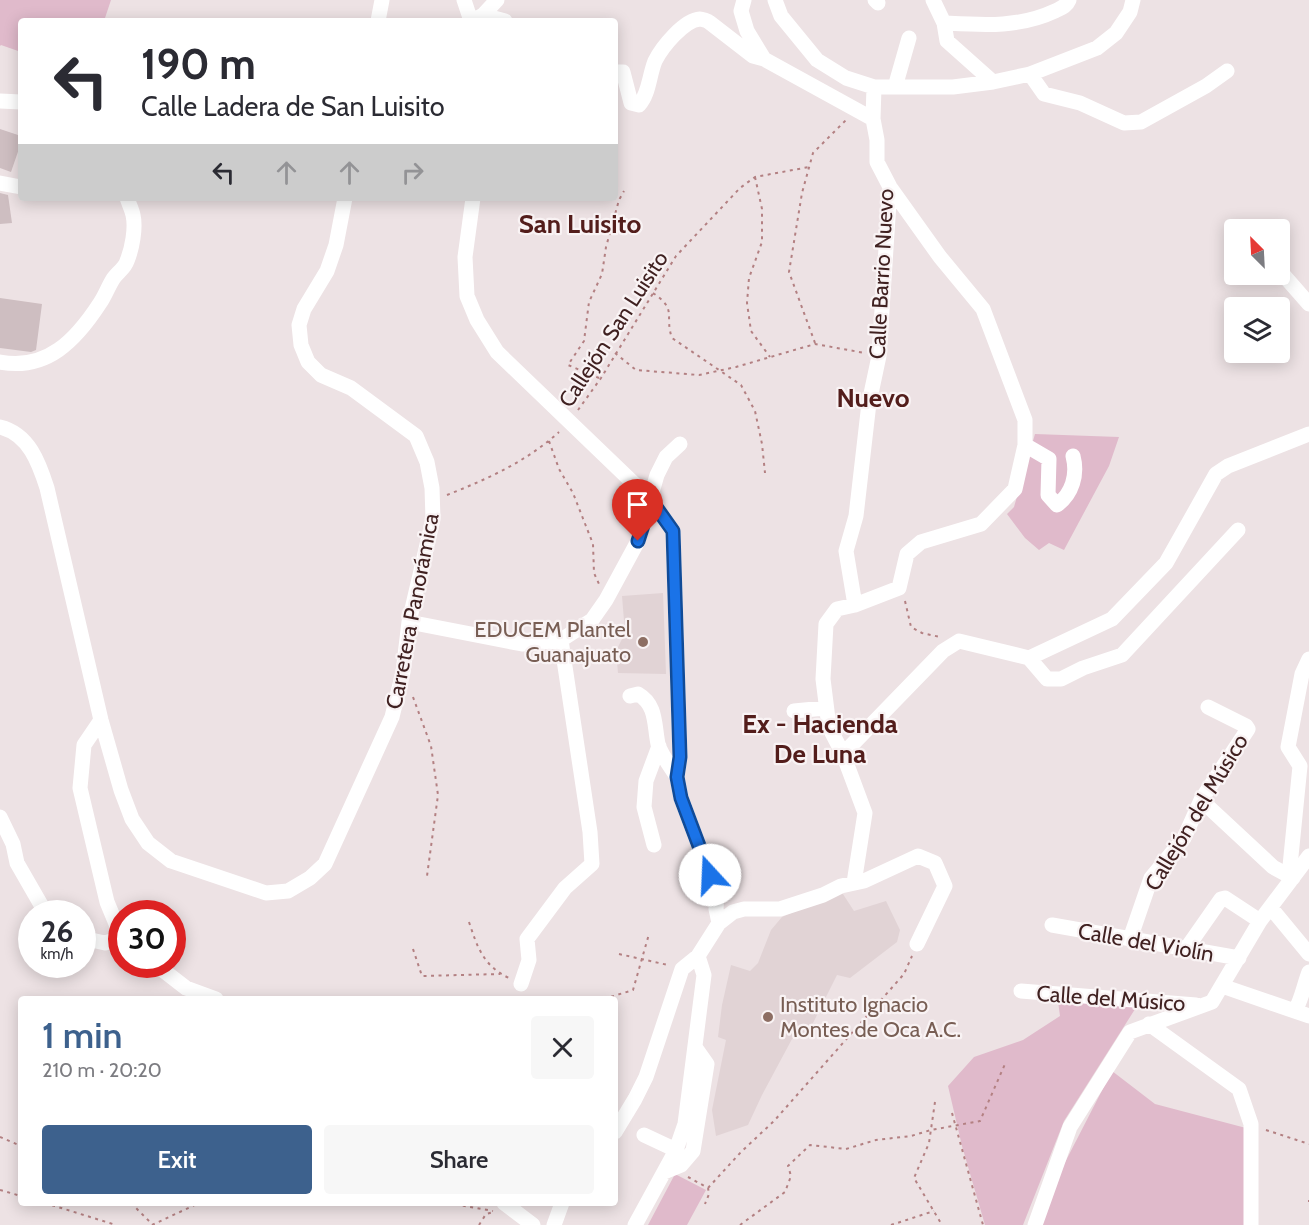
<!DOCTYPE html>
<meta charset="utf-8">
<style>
body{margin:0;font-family:Cabin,sans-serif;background:#f7f7f7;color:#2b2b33;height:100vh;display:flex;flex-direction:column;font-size:22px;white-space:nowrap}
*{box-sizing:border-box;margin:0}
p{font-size:20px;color:#7c7c81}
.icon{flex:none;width:33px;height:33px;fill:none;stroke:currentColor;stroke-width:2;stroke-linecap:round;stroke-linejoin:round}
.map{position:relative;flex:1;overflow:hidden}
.panel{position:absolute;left:18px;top:996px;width:600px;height:210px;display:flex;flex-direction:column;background:#fff;border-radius:6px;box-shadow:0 3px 15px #0003}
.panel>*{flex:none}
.top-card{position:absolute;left:18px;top:18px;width:600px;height:183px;border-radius:6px;box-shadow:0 3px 15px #0003;background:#fff;color:#2b2b33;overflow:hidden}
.needle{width:39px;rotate:336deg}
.fabs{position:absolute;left:1224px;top:219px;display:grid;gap:12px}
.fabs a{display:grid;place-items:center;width:66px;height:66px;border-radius:6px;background:#fff;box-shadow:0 3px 15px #0003;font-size:30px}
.speed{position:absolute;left:18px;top:900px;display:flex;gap:12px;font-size:30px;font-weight:700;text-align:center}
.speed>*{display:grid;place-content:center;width:78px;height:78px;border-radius:50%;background:#fff;box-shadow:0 3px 15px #0003;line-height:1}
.speed small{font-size:15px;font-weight:400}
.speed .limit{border:9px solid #d22;background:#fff;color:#111}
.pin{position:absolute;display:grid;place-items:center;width:51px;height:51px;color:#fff;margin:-62px -26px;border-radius:50% 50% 50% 0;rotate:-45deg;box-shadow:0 0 6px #0007}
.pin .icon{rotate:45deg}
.me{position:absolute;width:66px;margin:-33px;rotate:340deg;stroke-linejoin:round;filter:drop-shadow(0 0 4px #0008)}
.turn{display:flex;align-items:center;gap:21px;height:126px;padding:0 24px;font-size:27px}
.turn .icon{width:78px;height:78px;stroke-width:2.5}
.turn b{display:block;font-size:42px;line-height:51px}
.lanes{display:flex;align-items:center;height:57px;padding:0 24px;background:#0003;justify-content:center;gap:30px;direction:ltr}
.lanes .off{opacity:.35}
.round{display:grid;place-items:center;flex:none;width:63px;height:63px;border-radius:6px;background:#f7f7f7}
.summary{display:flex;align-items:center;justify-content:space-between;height:102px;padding:0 24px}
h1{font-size:36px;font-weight:600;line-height:45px;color:#3d618d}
.primary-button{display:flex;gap:12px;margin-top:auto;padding:12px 24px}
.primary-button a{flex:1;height:69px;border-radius:6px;background:#3d618d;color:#fff;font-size:24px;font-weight:600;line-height:69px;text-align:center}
.primary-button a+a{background:#f7f7f7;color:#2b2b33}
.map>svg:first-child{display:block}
</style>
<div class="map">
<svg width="1309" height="1225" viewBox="0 0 1309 1225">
<rect width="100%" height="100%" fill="#ede2e4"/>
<path fill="#e1d3d5" d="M663,593L666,674L618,673L616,651L625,633L622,596Z
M841,891L854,911L886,901L900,930L897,942L850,978L837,975L810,1029L792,1039L762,1095L748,1125L716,1136L712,1110L726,1040L718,1037L722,1005L731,965L750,971L758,963L771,930L782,917Z"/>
<path fill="#e0bacb" d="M0,0H111L104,21H21V52L1,45L0,46Z
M1035,434L1119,437L1109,466L1064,550L1049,543L1039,550L1025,538L1007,514L1014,507Z
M1058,1001L1137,1006L1064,1121L1023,1225H985L962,1146L948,1086L974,1057L1023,1040L1060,1016Z
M1112,1071L1155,1104L1246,1128V1225H1040L1058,1176Z
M675,1174L706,1190L687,1225H648Z"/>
<path fill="#cebec1" d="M0,129L21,136V143L11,172L0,168Z
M0,193L8,195L12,223L0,224Z
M0,298L42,304L36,350L31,352L0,348Z"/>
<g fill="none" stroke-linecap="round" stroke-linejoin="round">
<path stroke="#b38082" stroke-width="2" stroke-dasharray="3 4.5" stroke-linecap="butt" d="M755,177L762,209V242L749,278L747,303L751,331L770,357
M653,293C678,310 664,315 672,338L741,385L755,411L762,444L765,473
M815,343L789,272L802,193L813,153L846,120
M615,353L636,370L699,375L736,367L815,344L865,353
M599,378L568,365L584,341L589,302L602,274L606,247L619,200L624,191
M578,410L601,378L676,256L740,188L755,177L809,167
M549,441L559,469L573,493L593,544L594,573L599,584
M447,495C487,479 526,462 559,432
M905,601L911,627L922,633L940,637
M413,697L431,746L438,795L427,876
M469,922C477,946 483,966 509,978
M413,949L422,976L500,974
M619,954L668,965
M604,999L633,990L649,934
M935,1102L929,1143L914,1178L942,1225
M952,1113L983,1225
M1266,1130L1309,1144
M0,1137L21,1146
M688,1177L708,1188L709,1194L705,1204
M708,1188L741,1152L774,1121L904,974L912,956
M0,1190L21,1196
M1308,1201H1309
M45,1203L116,1225
M131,1203L153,1225
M448,1203L493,1211
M152,1225L199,1203
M479,1225L486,1214L494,1212
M740,1225L785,1192L791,1176L788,1166L810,1145L846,1149L876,1140L911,1136L931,1130L980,1121L1005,1064
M891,1225L934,1211"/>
<path stroke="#fff" stroke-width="15" d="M464,0L471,21
M744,0L741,11L747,31L764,59L873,119
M775,0L781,16L817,60L846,78L874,87H953L993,82L1030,74L1097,48L1116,33L1130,12L1133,0
M875,0L878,3
M933,0L944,23L947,41L993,82
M483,15L505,21
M378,21L382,0
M473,21L483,15L497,0
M944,23C982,25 1019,28 1055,11C1061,8 1066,7 1069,0
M615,72H623L631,103L639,105C649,94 649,76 655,61C662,47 684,20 700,19C702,19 708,21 709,22L753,56L764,59
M1030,74L1044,94L1080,103L1124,123L1141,122L1206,86L1227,71
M895,87L909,38
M0,101L21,102
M0,183L21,187
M473,198L465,257L467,296L477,320L497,352L651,500L673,531L680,757L677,777L681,798L717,894L716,909L719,923
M1280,271L1309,304
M0,362C47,371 76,340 100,303C105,296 108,287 113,279C117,273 125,268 127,261C132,249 136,228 133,215C132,210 129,204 127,198
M0,427C29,434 39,463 47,488L101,720L121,790L132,819L148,843L171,861L266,893L288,891L310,878L325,864L392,717L403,672L409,622L433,519L432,488L427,462L416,436L351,388L321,375L308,362L301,345L299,325L304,309L327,271L336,245L345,198
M1025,445L1049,459L1048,495L1057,505C1072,494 1078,475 1073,456
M855,605L846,551L856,516L869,403L879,356L890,187
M409,622L522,644L561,640L592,620L606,600L638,541L657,475L666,457L680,444
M1029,658L1047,679H1061L1083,668L1122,655L1238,530
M630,696L638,694C657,705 654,725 658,744C661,755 671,767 677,777
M794,711L825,708
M101,720L84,745L80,788L107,902L122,938
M843,754L943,651L959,641L1029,658L1112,619L1166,563L1216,474L1228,466L1309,434
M1201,800L1273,867L1293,878
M0,817L13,844L17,863L44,910L49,914
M654,845L644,807L646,781L659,746
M1289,876L1300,766L1288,747L1302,674L1309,659
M854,883L865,813L843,754L829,727L823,679L826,624L837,609L855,605L899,588L907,554L921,542L981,524L1015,489L1025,445V420L983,309L940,257L890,187L877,162V140L873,119L874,87
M1271,908L1309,954
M1052,925L1239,958
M82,938L105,943L121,938
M1130,939L1151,878L1184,838L1201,800L1248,729L1246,726L1208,707
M1186,949L1221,899L1225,898L1260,921
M155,964L186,988L216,999
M521,984L529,960L527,939L565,888L592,864L590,832L561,640
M1222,986L1309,1016
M1021,991L1196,1005
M1295,1011C1302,998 1304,985 1309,972
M1149,1024L1239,1089L1251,1124V1225
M615,1132L635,1099L646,1077L682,969L698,956L719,923L733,912L744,909H780L823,895L841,886L864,881L918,856L935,863L945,886L917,944
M644,1135L676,1150
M664,1172L681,1165L693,1151L707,1064L695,1047
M504,1203L533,1225
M554,1225L562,1203
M635,1225L676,1150L685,1124L704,975L698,956
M1035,1225L1070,1127L1130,1032L1212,1002L1260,921L1309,856"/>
</g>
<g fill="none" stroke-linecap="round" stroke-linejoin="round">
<defs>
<path id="route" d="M638,541L651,500L673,531L680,757L677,777L681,798L710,875"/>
</defs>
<use href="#route" stroke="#114b97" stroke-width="15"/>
<use href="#route" stroke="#1a73e8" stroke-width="10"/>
</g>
<g fill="#8d6e63" stroke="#f9f3f4" stroke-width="2">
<circle cx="643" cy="642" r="6"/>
<circle cx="768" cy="1017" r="6"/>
</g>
<g text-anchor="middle" stroke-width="4.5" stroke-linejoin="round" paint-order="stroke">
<g font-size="22" fill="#402121" stroke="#f9f3f4">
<text transform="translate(881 274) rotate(-87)" y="8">Calle Barrio Nuevo</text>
<text transform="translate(613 329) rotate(-57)" y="8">Callejón San Luisito</text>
<text transform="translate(412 611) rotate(-79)" y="8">Carretera Panorámica</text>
<text transform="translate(1196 812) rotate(-59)" y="8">Callejón del Músico</text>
<text transform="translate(1146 942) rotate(10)" y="8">Calle del Violín</text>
<text transform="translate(1111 998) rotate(4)" y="8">Calle del Músico</text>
</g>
<g font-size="22" fill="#785e54" stroke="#f9f3f4" text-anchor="end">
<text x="631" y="637">EDUCEM Plantel<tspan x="631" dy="25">Guanajuato</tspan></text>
<text x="780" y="1012" text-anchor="start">Instituto Ignacio<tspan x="780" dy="25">Montes de Oca A.C.</tspan></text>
</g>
<g font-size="26" font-weight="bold" fill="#531d1b" stroke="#f9f3f4">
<text x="580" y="233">San Luisito</text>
<text x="873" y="407">Nuevo</text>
<text x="820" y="733">Ex - Hacienda<tspan x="820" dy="30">De Luna</tspan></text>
</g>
</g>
</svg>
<div class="fabs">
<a><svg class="needle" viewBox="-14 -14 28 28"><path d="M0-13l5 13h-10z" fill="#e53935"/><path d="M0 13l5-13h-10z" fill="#7c7c81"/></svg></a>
<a><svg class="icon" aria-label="layers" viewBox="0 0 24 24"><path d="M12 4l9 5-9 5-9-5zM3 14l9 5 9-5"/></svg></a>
</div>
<div class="speed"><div>26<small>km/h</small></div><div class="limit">30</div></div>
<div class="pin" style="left:638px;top:541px;background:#d93025"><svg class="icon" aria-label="arrive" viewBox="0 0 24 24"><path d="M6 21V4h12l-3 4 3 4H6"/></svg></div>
<svg class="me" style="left:710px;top:875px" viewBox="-20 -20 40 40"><circle r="19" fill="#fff"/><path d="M0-13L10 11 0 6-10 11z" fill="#1a73e8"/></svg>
<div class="top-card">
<div class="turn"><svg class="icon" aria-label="left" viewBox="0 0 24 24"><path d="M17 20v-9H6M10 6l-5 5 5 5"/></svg><div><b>190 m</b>Calle Ladera de San Luisito</div></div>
<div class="lanes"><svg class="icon" aria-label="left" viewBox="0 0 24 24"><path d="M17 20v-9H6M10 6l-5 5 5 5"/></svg><svg class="icon off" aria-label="ahead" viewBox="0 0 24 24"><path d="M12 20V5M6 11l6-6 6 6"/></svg><svg class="icon off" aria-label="ahead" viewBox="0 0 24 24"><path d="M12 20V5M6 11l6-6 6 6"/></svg><svg class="icon off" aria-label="right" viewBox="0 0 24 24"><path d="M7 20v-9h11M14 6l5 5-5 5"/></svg></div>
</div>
<section class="panel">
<div class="summary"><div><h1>1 min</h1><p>210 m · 20:20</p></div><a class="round"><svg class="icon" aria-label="close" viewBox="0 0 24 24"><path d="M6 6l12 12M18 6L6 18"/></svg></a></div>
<div class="primary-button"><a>Exit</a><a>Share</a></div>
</section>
</div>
